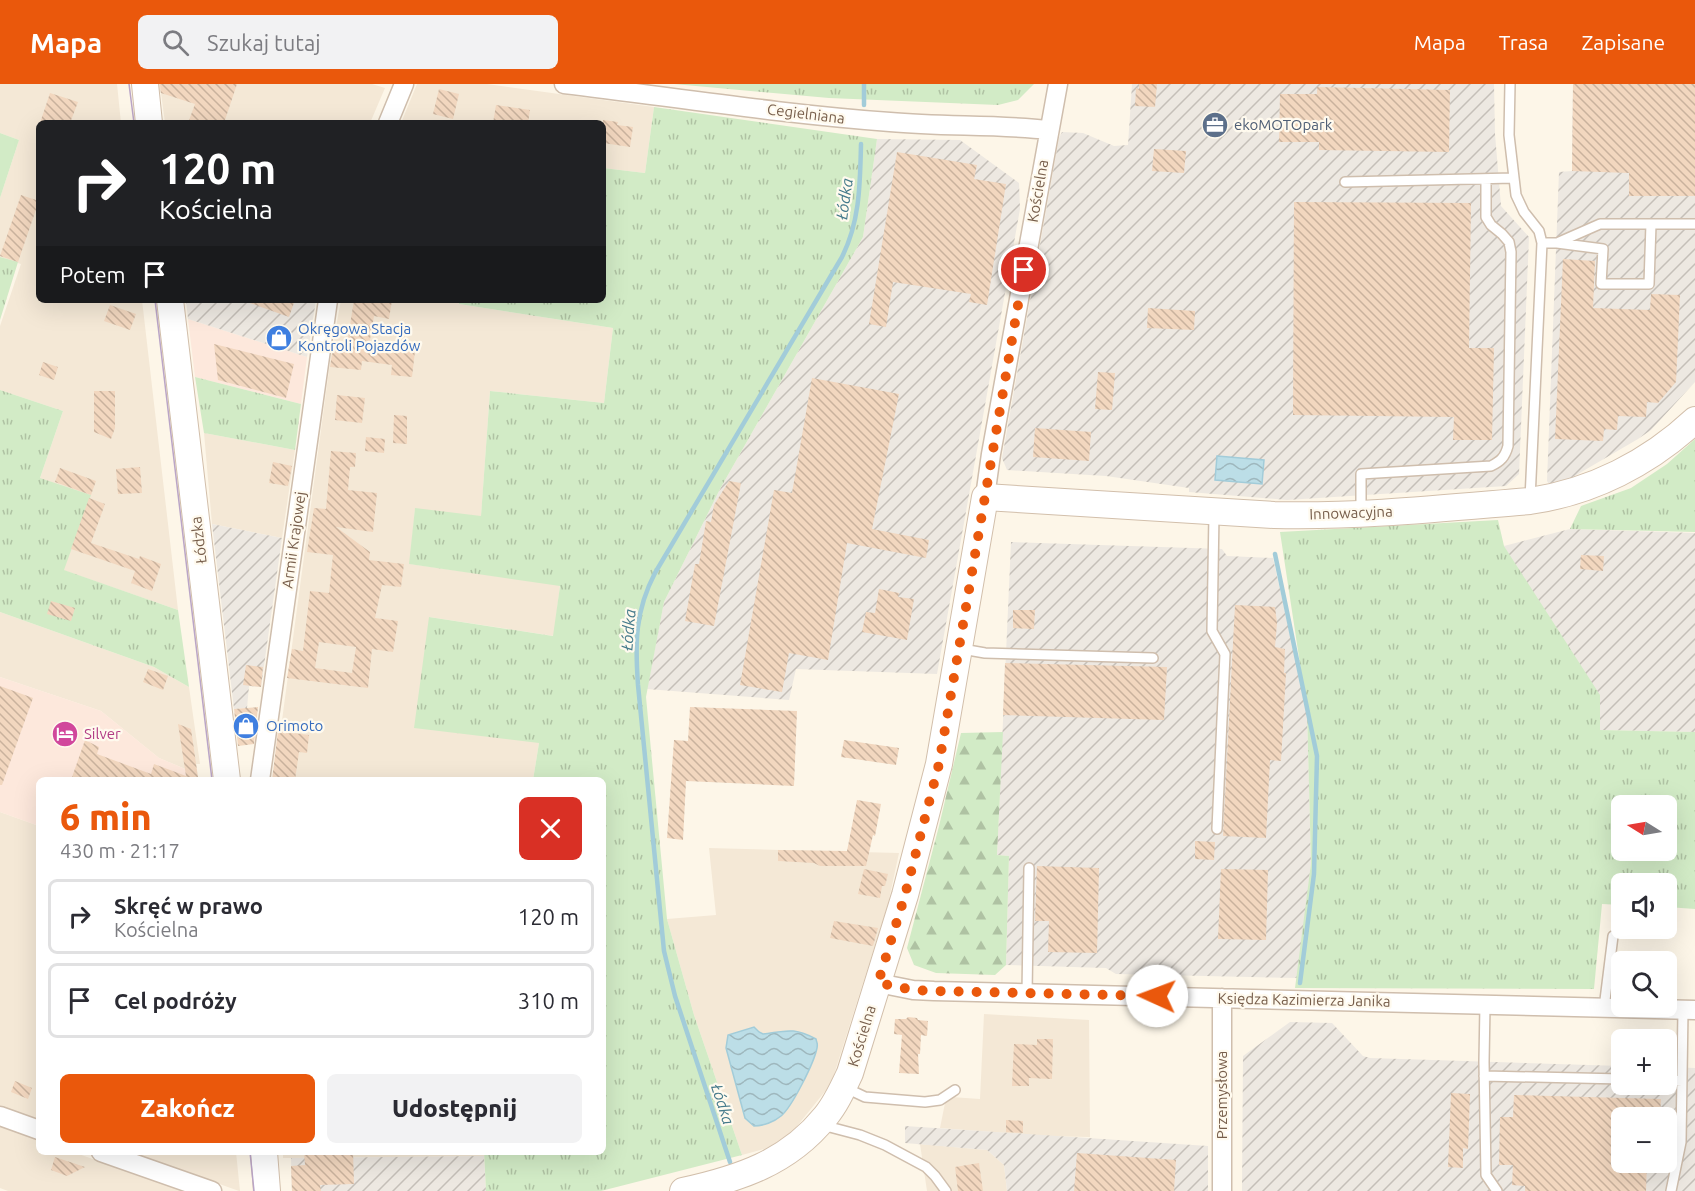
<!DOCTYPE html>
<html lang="pl">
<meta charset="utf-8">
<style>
body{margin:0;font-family:Ubuntu,sans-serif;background:#f2f2f3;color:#2b2b33;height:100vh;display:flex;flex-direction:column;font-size:22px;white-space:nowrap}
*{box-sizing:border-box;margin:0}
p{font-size:20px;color:#7c7c81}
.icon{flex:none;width:33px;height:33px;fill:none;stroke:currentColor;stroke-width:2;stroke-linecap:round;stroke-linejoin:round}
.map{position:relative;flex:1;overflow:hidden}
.sheet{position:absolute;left:36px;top:693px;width:570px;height:378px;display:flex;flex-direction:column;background:#fff;border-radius:9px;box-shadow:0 6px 24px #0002}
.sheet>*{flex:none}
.top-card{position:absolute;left:36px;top:36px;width:570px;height:183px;border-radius:9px;box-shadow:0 6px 24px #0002;background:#202124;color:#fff;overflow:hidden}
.needle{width:39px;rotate:281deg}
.buttons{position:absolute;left:1611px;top:711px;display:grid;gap:12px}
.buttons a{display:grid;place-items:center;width:66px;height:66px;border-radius:9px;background:#fff;box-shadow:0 6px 24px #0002;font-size:30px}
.pin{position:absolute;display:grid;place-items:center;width:51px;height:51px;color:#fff;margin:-26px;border:3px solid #fff;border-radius:50%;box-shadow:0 2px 6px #0007}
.me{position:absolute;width:66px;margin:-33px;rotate:272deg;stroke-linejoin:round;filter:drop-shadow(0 0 4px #0008)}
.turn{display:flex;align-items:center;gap:21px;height:126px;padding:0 24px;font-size:27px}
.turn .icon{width:78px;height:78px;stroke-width:2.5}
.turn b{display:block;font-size:42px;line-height:51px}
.then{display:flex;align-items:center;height:57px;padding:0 24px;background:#0003;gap:12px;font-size:22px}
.round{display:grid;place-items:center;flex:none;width:63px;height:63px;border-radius:9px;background:#f2f2f3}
.summary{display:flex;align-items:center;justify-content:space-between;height:102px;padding:0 24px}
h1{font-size:36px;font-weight:800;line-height:45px;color:#ea580c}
.primary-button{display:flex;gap:12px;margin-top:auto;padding:12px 24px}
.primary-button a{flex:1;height:69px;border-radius:9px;background:#ea580c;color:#fff;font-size:24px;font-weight:800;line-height:69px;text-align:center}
.primary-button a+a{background:#f2f2f3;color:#2b2b33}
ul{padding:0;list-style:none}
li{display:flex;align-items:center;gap:18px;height:75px;margin:0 12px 9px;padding:0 12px;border:3px solid #e1e1e2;border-radius:9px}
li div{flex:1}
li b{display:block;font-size:22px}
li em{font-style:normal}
header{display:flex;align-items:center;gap:36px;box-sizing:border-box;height:84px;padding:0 30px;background:#ea580c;color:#fff}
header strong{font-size:28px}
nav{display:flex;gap:33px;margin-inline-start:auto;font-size:21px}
.search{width:420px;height:54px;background:#f2f2f3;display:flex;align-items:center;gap:15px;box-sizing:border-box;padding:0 21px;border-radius:9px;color:#7c7c81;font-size:22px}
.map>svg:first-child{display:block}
</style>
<header>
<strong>Mapa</strong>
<div class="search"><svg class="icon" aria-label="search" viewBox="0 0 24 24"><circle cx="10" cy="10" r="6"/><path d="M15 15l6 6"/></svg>Szukaj tutaj</div>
<nav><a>Mapa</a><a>Trasa</a><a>Zapisane</a></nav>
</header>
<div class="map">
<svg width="1695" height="1107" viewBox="0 0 1695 1107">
<defs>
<pattern id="industrial-furrows" width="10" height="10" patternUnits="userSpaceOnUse" patternTransform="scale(1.5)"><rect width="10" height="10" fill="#ede8e1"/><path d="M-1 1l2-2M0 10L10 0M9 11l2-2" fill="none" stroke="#c5bfb8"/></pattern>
<pattern id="grass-tufts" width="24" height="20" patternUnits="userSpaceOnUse" patternTransform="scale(1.5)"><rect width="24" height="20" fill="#d2ebc6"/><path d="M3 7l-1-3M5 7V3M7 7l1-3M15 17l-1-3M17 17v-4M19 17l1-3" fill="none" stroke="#afc2a3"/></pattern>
<pattern id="forest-firs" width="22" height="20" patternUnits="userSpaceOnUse" patternTransform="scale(1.5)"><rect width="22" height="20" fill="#d2ebc6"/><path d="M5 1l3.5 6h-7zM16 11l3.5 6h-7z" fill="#afc2a3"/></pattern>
<pattern id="water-waves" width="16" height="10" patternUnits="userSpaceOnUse" patternTransform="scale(1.5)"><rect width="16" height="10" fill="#bcdee7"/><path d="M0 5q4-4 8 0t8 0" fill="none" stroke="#9eb7bd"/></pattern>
<pattern id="building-back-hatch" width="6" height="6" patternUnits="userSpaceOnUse" patternTransform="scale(1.5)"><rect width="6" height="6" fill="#f2d7bf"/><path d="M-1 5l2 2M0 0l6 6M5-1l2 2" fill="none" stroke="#c9b29d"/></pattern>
</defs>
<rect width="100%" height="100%" fill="#fdf6e8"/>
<path fill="#f4e8d6" d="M0,0H117L121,39H39V216H142L178,526L63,486L40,394L63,327L0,306V242L21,180L0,173V114L19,56L0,49Z
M158,0H372L385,4L370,39H165L161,9L158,8Z
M417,0H487L654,23L645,89L603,84V39H401Z
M341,216H459V220L613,244L604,319L490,307L481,433L415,425L410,480L560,501L554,552L429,533L539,659L533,696H274L332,264Z
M204,349L295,366L282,454L212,440Z
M0,528L154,583L189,603L200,680H194L195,689L159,674L101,627L0,593Z
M0,728L39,742V1036L0,1022Z
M709,764L899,769L888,820L831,1000L789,1052L764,1065L742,1071L694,931L667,835L716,831Z
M984,930L1089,936L1090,1053L1042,1052L940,1044L945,1019L951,1013L980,1015Z
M0,1042L39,1056V1068H73L183,1107H8L0,1104Z
M920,1060L987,1066L1004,1081L1007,1107H927Z
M130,1068H236L240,1107H239Z
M283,1068H484V1072L291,1074H283Z"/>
<path fill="#fde8dc" d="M188,235L307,273L301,320L195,293Z
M0,593L101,627L159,674L195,689L196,696H39V742L0,728Z"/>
<path fill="url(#industrial-furrows)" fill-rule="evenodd" d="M1132,0H1494L1495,50L1501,122L1529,153L1519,390L1506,402L1287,416L1189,408V404L1106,392L1007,386L1002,374L1059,54L1062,48L1083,49L1114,62L1128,61Z
M1573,0H1695V298L1651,346L1638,355L1566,397L1560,400H1549L1547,397L1559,88L1572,87Z
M877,55L960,56L1019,99L1020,125L937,590L796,585L789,616L647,605L664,518L720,405L863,153Z
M186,216H316L307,273L188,235Z
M212,440L282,454L261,603L249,602L247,624L234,625Z
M1570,445L1695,449V648L1600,646L1504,462Z
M1011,458L1222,465L1227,472L1273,474L1307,626L1311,779L1298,894L1116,890L1106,884L1006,881L1009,772L997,771Z
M1290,938L1332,939L1363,972L1370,974L1621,982L1622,1000H1666L1667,983L1695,984V1107H1242L1243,972ZM1622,1034H1666V1078H1622Z
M905,1042L1208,1062V1107H1007L1004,1081L987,1066L905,1059Z
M484,1072L486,1107H292L291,1074Z"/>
<path fill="url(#grass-tufts)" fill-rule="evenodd" d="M674,0H1034L1018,16L998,21L829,14Z
M654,23L877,55L863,153L720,405L664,518L646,613L667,835L694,931L742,1071L601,1107H486L484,1068H603V696H533L539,659L414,644L429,533L553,552L560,502L409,480L415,424L481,432L490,307L604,319L613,244L459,220V216H603V84L645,89Z
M0,173L18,178L0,236Z
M195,293L301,320L295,366L204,349Z
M0,306L63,327L40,394L91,411L64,486L178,526L189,603L154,583L0,528Z
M1695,355V448L1570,445L1581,422L1631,404L1667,380Z
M1498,436L1504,462L1600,611V646L1695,648V825L1667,823L1666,800H1622L1621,821L1602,820L1594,905L1295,904L1311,779L1307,626L1280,448ZM1622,722H1666V766H1622Z"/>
<path fill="url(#forest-firs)" d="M1003,648L997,771L1009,772L1006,881L995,891L936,889L914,881L907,864L939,742L961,649Z"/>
<path fill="#d2ebc6" d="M0,49L19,56L0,114Z"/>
<path fill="url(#water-waves)" stroke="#a2ccd9" stroke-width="1.5" d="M1217,372L1264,376L1262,400L1215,396Z
M754,943L759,948L763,950C787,947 793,943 816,955C817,960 818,959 817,964C814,979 792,1023 781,1032C774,1038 763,1042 754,1042L745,1034L726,964L728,951Z"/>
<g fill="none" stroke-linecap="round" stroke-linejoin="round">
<path stroke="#a2ccd9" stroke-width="4.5" d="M864,21V0
M1275,470L1317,672L1314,790L1300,899
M730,1078L675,912L664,867L638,601C635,559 635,527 655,489L842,173C860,137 860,100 861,60"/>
</g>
<path fill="url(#building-back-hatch)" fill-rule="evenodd" d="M160,0H237L224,39H188L195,20L161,9Z
M1139,0H1157L1155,23L1135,22L1136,4L1139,5Z
M1573,0H1695V112H1629V89L1572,87Z
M1317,3L1450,6L1449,68L1319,66V58H1279L1280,10H1317Z
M439,5L459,10L453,35L433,30Z
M50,9L78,18L70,39H40Z
M496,21L530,26L528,39H493Z
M603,36L618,38L617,41L633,43L630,63L603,59Z
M1154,65L1186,67L1184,89L1152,87Z
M897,68L977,81L974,95L1006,100L987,221L969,218L971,210L893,198L886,243L869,240Z
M21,111L39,117L18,178L0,172Z
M1294,118L1471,119L1469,264H1494L1492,356H1453L1454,333L1293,331Z
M1563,175L1595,177L1593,224L1650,226L1651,210L1680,211L1676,298L1658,319L1647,318L1646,333L1618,332L1617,346L1604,345L1603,357L1555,355Z
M248,216H295L289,233L247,218Z
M354,216H392L389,235L374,232L369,261L415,267L412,293L391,291L392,281L362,277L361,286L330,283L333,264L346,266Z
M110,221L136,230L130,246L104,237Z
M1148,224L1195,227L1194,246L1147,244Z
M214,260L294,280L286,314L218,296Z
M43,278L58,283L54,296L39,291Z
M1098,288L1115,289L1112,326L1095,325Z
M812,294L899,310L872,445L929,456L926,474L847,459L828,576L789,569L782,608L740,601L774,406L792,409Z
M94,307H115V344L111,355L94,348Z
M337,311L365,314L362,339L335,336Z
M394,331L407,332V360L393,359Z
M1035,344L1091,348L1089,377L1033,373Z
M366,353L385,355L384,369L365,367Z
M331,367L356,369L355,383H350L348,406L377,409L373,448L336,443L370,468L369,476L404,480L401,503L382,501L375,534L398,537L393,568L372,565L368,604L287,594L292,565L303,567L310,507L329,509L333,471L307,468L314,424L326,425ZM319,558L356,563L352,589L315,584Z
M273,378L292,382L288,402L269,399Z
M140,383L142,409L118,410L116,385Z
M60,384L96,397L91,411L55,398Z
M729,397L741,399L714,542L685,537L695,480H699L706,437L711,438L714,421Z
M89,414L105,420L91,459L139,475L140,472L161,480L152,507L131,499L135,487L71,465Z
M1581,471L1604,472L1603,487L1580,485Z
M879,505L899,509L898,513L914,515L907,556L862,548L866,528L875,529Z
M51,517L75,524L71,537L47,530Z
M1235,521L1275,523L1277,539L1275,563L1285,565L1284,589H1286L1281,677L1270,676L1266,754L1223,752Z
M1013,526H1035L1034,545L1013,544Z
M1005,579L1167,583L1164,636L1003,631Z
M246,581L263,583L261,603L243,601Z
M148,585L168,592L163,606L143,598Z
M0,602L33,614L2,701H0Z
M258,623L254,660L238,662L234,625Z
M690,623L797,627L794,702L686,697L683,756L667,754L674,656L688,657Z
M178,640L191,645L198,693L192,694L193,696H71L85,656L99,663L97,670L151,690L154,680L186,692Z
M278,647L309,651L307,669L299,668L295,696H272Z
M844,656L899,664L896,681L841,673Z
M857,716L881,720L875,752L873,751L866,782H820L814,779L778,777V766L847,767Z
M1195,757L1215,758L1214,776L1195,775Z
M1037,782L1099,784L1097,869L1048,868L1049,837H1035Z
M864,785L888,790L885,802H882L880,814L858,810Z
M1221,785L1268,786L1266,856L1218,855Z
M834,837L878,844L873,862L830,854Z
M908,933L917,934L918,936L928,937L927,952L921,951L920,970H918L919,990L899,989L902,951L894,950L895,935H906Z
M1037,955H1053L1052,995L1029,994V1002H1012L1014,960L1037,961Z
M15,997L32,1004L28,1015L11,1008Z
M1451,1009L1470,1010L1468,1065L1463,1064V1084L1448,1083Z
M1514,1011L1661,1015L1660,1034H1622V1078H1647L1646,1107H1525V1102L1512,1101L1513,1081H1499L1500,1033H1513Z
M1006,1036L1023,1037V1049L1006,1048Z
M304,1068H353L354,1100L320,1101L321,1107H292L291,1082L305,1081Z
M1077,1069L1176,1076L1174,1107H1074Z
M55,1073L85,1083L67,1092L51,1086Z
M979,1079L983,1107H958L955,1083Z"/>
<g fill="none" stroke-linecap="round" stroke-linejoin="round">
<defs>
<path id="lane" d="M1510,0L1509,51L1516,111L1524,128L1539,147L1542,159L1530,415
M1345,98L1513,94
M1559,158L1600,140H1695
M1542,159H1557L1603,165L1601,200H1649L1651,140
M1361,429V390L1491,382C1501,377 1505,373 1508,362L1511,168L1509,158L1502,150L1491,141L1486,133V95
M1214,430L1212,547L1225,570L1217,745
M962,565L985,569L1153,574
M1027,909L1029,784
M1485,921L1484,978L1486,1091L1497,1107
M1604,924L1613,852
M1484,992L1622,995
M1666,996L1682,997
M846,1004L865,1013L925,1018L940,1016L955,1006
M822,1041L860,1051L885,1061L926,1083L935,1092L946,1107
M1671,1107L1681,1058L1683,926"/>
<path id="street" d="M564,0C673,13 781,30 890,38C943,43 996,40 1049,46
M388,39L404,0
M985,413L991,370L1058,0
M260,696L328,216
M878,899L913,906L934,907L1695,926
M0,1032L39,1046
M101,1068L212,1107
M1222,1107V914"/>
<path id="secondary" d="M145,0L149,39
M170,216L227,696
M264,1068L267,1107
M683,1107C738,1095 788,1079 825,1033C836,1020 843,1004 850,989L905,811L939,680L985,413L1274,431C1360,433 1445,424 1530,417C1592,408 1649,379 1695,336"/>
</defs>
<use href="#lane" stroke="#cfbead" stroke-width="12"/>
<use href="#street" stroke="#cfbead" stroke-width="21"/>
<use href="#secondary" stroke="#d2bfab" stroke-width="28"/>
<use href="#lane" stroke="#fff" stroke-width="9"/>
<use href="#street" stroke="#fff" stroke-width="18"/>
<use href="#secondary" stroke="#fff" stroke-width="26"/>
<path stroke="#baa5c7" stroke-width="1.5" d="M129,0L134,39
M155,216L212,696
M250,1068L254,1107"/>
</g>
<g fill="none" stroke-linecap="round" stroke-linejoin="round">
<path stroke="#ea580c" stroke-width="10" stroke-dasharray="0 18" d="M1024,186L939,680L905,811L878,899L913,906L934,907L1157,912"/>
</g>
<defs>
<symbol id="office-disc" viewBox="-11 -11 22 22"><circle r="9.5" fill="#5c6f8a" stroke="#fffaee"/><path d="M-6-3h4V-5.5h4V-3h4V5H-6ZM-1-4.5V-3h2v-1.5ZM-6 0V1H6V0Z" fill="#fff"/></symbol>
<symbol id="shop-disc" viewBox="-11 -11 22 22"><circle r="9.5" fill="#3f7fe0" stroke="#fffaee"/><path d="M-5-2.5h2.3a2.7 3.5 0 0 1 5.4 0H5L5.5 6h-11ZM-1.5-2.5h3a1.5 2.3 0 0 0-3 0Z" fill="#fff"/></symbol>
<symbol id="hotel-disc" viewBox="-11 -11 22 22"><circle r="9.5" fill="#d1479c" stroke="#fffaee"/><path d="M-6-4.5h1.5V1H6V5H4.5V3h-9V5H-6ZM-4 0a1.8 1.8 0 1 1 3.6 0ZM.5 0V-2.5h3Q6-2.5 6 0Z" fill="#fff"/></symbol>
</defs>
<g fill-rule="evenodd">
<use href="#office-disc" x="1200" y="26" width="30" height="30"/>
<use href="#shop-disc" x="264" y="239" width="30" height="30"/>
<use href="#shop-disc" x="231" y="627" width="30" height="30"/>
<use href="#hotel-disc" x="50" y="635" width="30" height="30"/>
</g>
<g text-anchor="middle" stroke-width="4.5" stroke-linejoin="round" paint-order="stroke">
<g font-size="15" fill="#775e4b" stroke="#fffaee">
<text transform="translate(806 30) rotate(7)" y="5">Cegielniana</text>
<text transform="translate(1038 107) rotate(-80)" y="5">Kościelna</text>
<text transform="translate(1351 429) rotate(-2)" y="5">Innowacyjna</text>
<text transform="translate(199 456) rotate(-97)" y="5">Łódzka</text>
<text transform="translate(294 456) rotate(-82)" y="5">Armii Krajowej</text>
<text transform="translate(1304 916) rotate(1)" y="5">Księdza Kazimierza Janika</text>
<text transform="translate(862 952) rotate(-73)" y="5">Kościelna</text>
<text transform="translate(1222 1011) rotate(-90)" y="5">Przemysłowa</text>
</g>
<g font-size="15" fill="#4e5e75" stroke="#fffaee" text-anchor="start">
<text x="1234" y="46">ekoMOTOpark</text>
</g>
<g font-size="15" fill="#366cbe" stroke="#fffaee" text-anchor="start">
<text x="298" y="250">Okręgowa Stacja<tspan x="298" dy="17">Kontroli Pojazdów</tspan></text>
<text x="266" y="647">Orimoto</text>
</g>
<g font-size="15" fill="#b23c85" stroke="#fffaee" text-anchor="start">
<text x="84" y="655">Silver</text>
</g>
<g font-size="16" font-style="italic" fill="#457a8b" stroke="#fffaee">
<text transform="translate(844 115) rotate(-82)" y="6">Łódka</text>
<text transform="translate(628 546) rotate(-85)" y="6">Łódka</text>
<text transform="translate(723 1020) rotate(72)" y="6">Łódka</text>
</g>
</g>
</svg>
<div class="buttons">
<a><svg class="needle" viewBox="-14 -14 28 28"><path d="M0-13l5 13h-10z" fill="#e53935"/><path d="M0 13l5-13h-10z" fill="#7c7c81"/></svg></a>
<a><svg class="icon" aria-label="sound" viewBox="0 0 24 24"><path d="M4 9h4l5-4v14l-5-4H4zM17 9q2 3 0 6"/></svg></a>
<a><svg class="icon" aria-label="search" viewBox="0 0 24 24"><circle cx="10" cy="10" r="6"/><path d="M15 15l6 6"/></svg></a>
<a>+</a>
<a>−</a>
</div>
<div class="pin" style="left:1024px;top:186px;background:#d93025"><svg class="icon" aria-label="arrive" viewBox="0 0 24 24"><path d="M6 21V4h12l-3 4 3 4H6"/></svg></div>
<svg class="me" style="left:1157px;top:912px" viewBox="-20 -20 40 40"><circle r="19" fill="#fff"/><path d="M0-13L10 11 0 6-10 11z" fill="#ea580c"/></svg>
<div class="top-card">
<div class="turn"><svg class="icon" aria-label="right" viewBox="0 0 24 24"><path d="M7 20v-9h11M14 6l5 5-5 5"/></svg><div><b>120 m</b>Kościelna</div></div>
<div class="then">Potem<svg class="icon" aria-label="arrive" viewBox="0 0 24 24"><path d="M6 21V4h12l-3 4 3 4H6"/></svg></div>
</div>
<section class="sheet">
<div class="summary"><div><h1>6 min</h1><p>430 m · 21:17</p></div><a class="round" style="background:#d93025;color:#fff"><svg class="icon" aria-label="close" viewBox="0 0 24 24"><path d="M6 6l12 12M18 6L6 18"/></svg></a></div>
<ul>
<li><svg class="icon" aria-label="right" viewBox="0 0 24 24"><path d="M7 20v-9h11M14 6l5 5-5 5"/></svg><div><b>Skręć w prawo</b><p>Kościelna</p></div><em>120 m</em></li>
<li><svg class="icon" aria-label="arrive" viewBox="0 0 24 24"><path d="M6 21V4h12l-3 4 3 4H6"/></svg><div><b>Cel podróży</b></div><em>310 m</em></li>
</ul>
<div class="primary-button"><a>Zakończ</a><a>Udostępnij</a></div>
</section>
</div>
